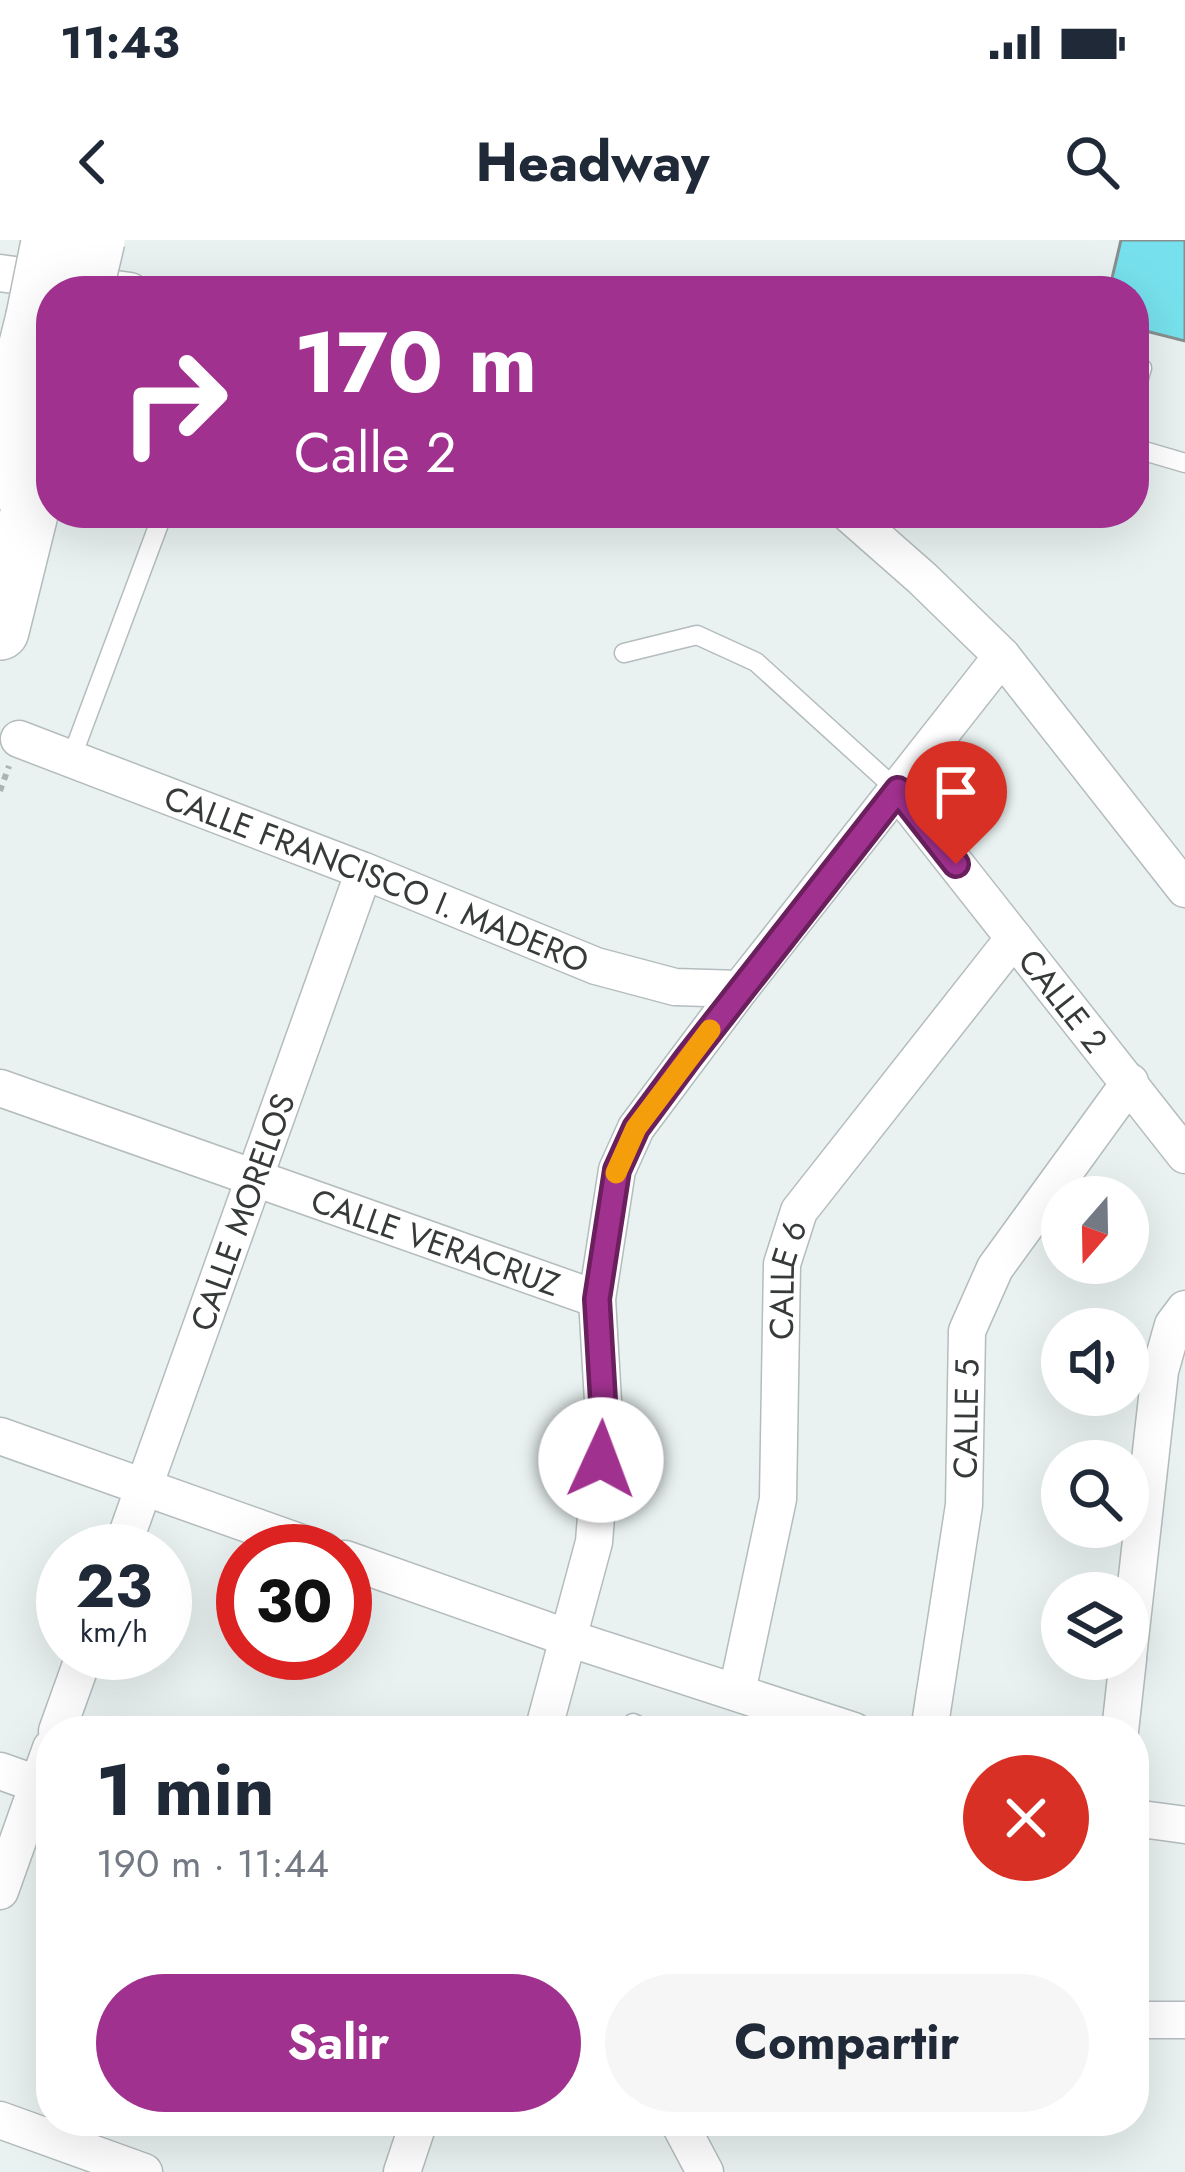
<!DOCTYPE html>
<html lang="es">
<meta charset="utf-8">
<style>
body{margin:0;font-family:Jost,sans-serif;background:#f6f6f7;color:#1f2937;height:100vh;display:flex;flex-direction:column;font-size:45px;white-space:nowrap}
*{box-sizing:border-box;margin:0}
p{font-size:39px;color:#747a83}
.icon{flex:none;width:66px;height:66px;fill:none;stroke:currentColor;stroke-width:2;stroke-linecap:round;stroke-linejoin:round}
.map{position:relative;flex:1;overflow:hidden}
.details{position:absolute;left:36px;top:1476px;width:1113px;height:420px;display:flex;flex-direction:column;background:#fff;border-radius:48px;box-shadow:0 12px 48px #0002}
.details>*{flex:none}
.top-card{position:absolute;left:36px;top:36px;width:1113px;height:252px;border-radius:48px;box-shadow:0 12px 48px #0002;background:#a1318f;color:#fff;overflow:hidden}
.needle{width:78px;rotate:200deg}
.fabs{position:absolute;left:1041px;top:936px;display:grid;gap:24px}
.fabs a{display:grid;place-items:center;width:108px;height:108px;border-radius:50%;background:#fff;box-shadow:0 12px 48px #0002;font-size:60px}
.speed{position:absolute;left:36px;top:1284px;display:flex;gap:24px;font-size:60px;font-weight:700;text-align:center}
.speed>*{display:grid;place-content:center;width:156px;height:156px;border-radius:50%;background:#fff;box-shadow:0 12px 48px #0002;line-height:1}
.speed small{font-size:30px;font-weight:400}
.speed .limit{border:18px solid #d22;background:#fff;color:#111}
.pin{position:absolute;display:grid;place-items:center;width:102px;height:102px;color:#fff;margin:-123px -51px;border-radius:50% 50% 50% 0;rotate:-45deg;box-shadow:0 0 12px #0007}
.pin .icon{rotate:45deg}
.me{position:absolute;width:132px;margin:-66px;rotate:2deg;stroke-linejoin:round;filter:drop-shadow(0 0 9px #0008)}
.turn{display:flex;align-items:center;gap:42px;height:252px;padding:0 60px;font-size:54px}
.turn .icon{width:156px;height:156px;stroke-width:2.5}
.turn b{display:block;font-size:84px;line-height:102px}
.round{display:grid;place-items:center;flex:none;width:126px;height:126px;border-radius:63px;background:#f6f6f7}
.overview{display:flex;align-items:center;justify-content:space-between;height:204px;padding:0 60px}
h1{font-size:72px;font-weight:700;line-height:90px}
.primary-button{display:flex;gap:24px;margin-top:auto;padding:24px 60px}
.primary-button a{flex:1;height:138px;border-radius:72px;background:#a1318f;color:#fff;font-size:48px;font-weight:700;line-height:138px;text-align:center}
.primary-button a+a{background:#f6f6f7;color:#1f2937}
.status{display:flex;justify-content:space-between;align-items:center;height:84px;padding:0 60px;background:#fff;direction:ltr}
.status svg{height:33px;fill:currentColor}
header{display:flex;justify-content:space-between;align-items:center;height:156px;padding:0 60px;background:#fff;font-size:54px;font-weight:700}
.map>svg:first-child{display:block}
</style>
<div class="status"><b>11:43</b><svg viewBox="0 0 49 12"><path d="M0 12V9h3v3zM5 12V6h3v6zM10 12V3h3v9zM15 12V0h3v12zM26 1h20v11H26zM47 4h2v5h-2z"/></svg></div>
<header><svg class="icon" aria-label="back" viewBox="0 0 24 24"><path d="M15 5l-7 7 7 7"/></svg>Headway<svg class="icon" aria-label="search" viewBox="0 0 24 24"><circle cx="10" cy="10" r="6"/><path d="M15 15l6 6"/></svg></header>
<div class="map">
<svg width="1185" height="1932" viewBox="0 0 1185 1932">
<rect width="100%" height="100%" fill="#e9f1f1"/>
<path fill="#76e1ec" stroke="#878f8f" stroke-width="3" d="M1121,0H1185V101L1134,88V51H1109Z"/>
<g fill="none" stroke-linecap="round" stroke-linejoin="round">
<defs>
<path id="lane" d="M1134,155L1142,128
M1134,208L1185,223
M624,413L697,395L756,422L898,551
M71,519L163,273
M633,1483L649,1491"/>
<g id="street">
<path d="M0,33L130,51"/>
<path d="M848,273L923,339L1002,416L1185,649"/>
<path id="s1" d="M19,499L364,631L596,726L675,747L740,749"/>
<path id="s2" d="M898,551L1185,915"/>
<path id="s3" d="M0,848L597,1059"/>
<path d="M0,1196L324,1311"/>
<path id="s4" d="M121,1311L364,631"/>
<path d="M345,1319L571,1399L854,1491"/>
<path d="M1128,1417L1160,1131L1173,1085L1185,1069"/>
<path id="s5" d="M737,1452L778,1259L782,1024L799,971L1014,698"/>
<path d="M57,1491L85,1413"/>
<path d="M543,1491L594,1302L604,1178L597,1059L617,930L636,888L740,749L1002,416"/>
<path id="s6" d="M929,1491L964,1265L967,1091L995,1028L1130,842"/>
<path d="M1120,1491L1128,1419"/>
<path d="M0,1531L51,1549"/>
<path d="M1134,1578L1185,1585"/>
<path d="M0,1651L51,1508"/>
<path d="M1134,1780H1185"/>
<path d="M0,1880L144,1932"/>
<path d="M678,1881L705,1932"/>
<path d="M402,1932L419,1881"/>
</g>
<path id="primary" d="M0,391L51,185"/>
<path id="highway" d="M0,236L39,79"/>
</defs>
<use href="#lane" stroke="#b4bcbd" stroke-width="21"/>
<use href="#street" stroke="#b4bcbd" stroke-width="39"/>
<use href="#primary" stroke="#b4bcbd" stroke-width="60"/>
<use href="#highway" stroke="#b4bcbd" stroke-width="69"/>
<path stroke="#acb3b3" stroke-width="6" stroke-dasharray="6 6" stroke-linecap="butt" d="M0,551L9,526"/>
<use href="#lane" stroke="#fff" stroke-width="18"/>
<use href="#street" stroke="#fff" stroke-width="36"/>
<use href="#primary" stroke="#fff" stroke-width="57"/>
<use href="#highway" stroke="#fff" stroke-width="66"/>
<defs>
<path id="primary-bridge" d="M84,51L96,0"/>
<path id="highway-bridge" d="M39,79L55,0"/>
</defs>
<use href="#primary-bridge" stroke="#b4bcbd" stroke-width="60" stroke-linecap="butt"/>
<use href="#highway-bridge" stroke="#b4bcbd" stroke-width="69" stroke-linecap="butt"/>
<use href="#primary-bridge" stroke="#fff" stroke-width="57"/>
<use href="#highway-bridge" stroke="#fff" stroke-width="66"/>
</g>
<g fill="none" stroke-linecap="round" stroke-linejoin="round">
<defs>
<path id="route" d="M601,1220L604,1178L597,1059L617,930L636,888L688,818L898,550L956,624"/>
</defs>
<use href="#route" stroke="#69205d" stroke-width="30"/>
<use href="#route" stroke="#a1318f" stroke-width="21"/>
<path stroke="#f59e0b" stroke-width="21" d="M616,933L636,888L710,790"/>
</g>
<g text-anchor="middle" stroke-width="9" stroke-linejoin="round" paint-order="stroke">
<g font-size="33" fill="#373a3a" stroke="#e9f1f1">
<text dy="12" stroke="none"><textPath href="#s1" startOffset="384">CALLE FRANCISCO I. MADERO</textPath></text>
<text dy="12" stroke="none"><textPath href="#s2" startOffset="267">CALLE 2</textPath></text>
<text dy="12" stroke="none"><textPath href="#s4" startOffset="360">CALLE MORELOS</textPath></text>
<text dy="12" stroke="none"><textPath href="#s3" startOffset="462">CALLE VERACRUZ</textPath></text>
<text dy="12" stroke="none"><textPath href="#s5" startOffset="417">CALLE 6</textPath></text>
<text dy="12" stroke="none"><textPath href="#s6" startOffset="315">CALLE 5</textPath></text>
</g>
</g>
</svg>
<div class="fabs">
<a><svg class="needle" viewBox="-14 -14 28 28"><path d="M0-13l5 13h-10z" fill="#e53935"/><path d="M0 13l5-13h-10z" fill="#747a83"/></svg></a>
<a><svg class="icon" aria-label="sound" viewBox="0 0 24 24"><path d="M4 9h4l5-4v14l-5-4H4zM17 9q2 3 0 6"/></svg></a>
<a><svg class="icon" aria-label="search" viewBox="0 0 24 24"><circle cx="10" cy="10" r="6"/><path d="M15 15l6 6"/></svg></a>
<a><svg class="icon" aria-label="layers" viewBox="0 0 24 24"><path d="M12 4l9 5-9 5-9-5zM3 14l9 5 9-5"/></svg></a>
</div>
<div class="speed"><div>23<small>km/h</small></div><div class="limit">30</div></div>
<div class="pin" style="left:956px;top:624px;background:#d93025"><svg class="icon" aria-label="arrive" viewBox="0 0 24 24"><path d="M6 21V4h12l-3 4 3 4H6"/></svg></div>
<svg class="me" style="left:601px;top:1220px" viewBox="-20 -20 40 40"><circle r="19" fill="#fff"/><path d="M0-13L10 11 0 6-10 11z" fill="#a1318f"/></svg>
<div class="top-card">
<div class="turn"><svg class="icon" aria-label="right" viewBox="0 0 24 24"><path d="M7 20v-9h11M14 6l5 5-5 5"/></svg><div><b>170 m</b>Calle 2</div></div>
</div>
<section class="details">
<div class="overview"><div><h1>1 min</h1><p>190 m · 11:44</p></div><a class="round" style="background:#d93025;color:#fff"><svg class="icon" aria-label="close" viewBox="0 0 24 24"><path d="M6 6l12 12M18 6L6 18"/></svg></a></div>
<div class="primary-button"><a>Salir</a><a>Compartir</a></div>
</section>
</div>
